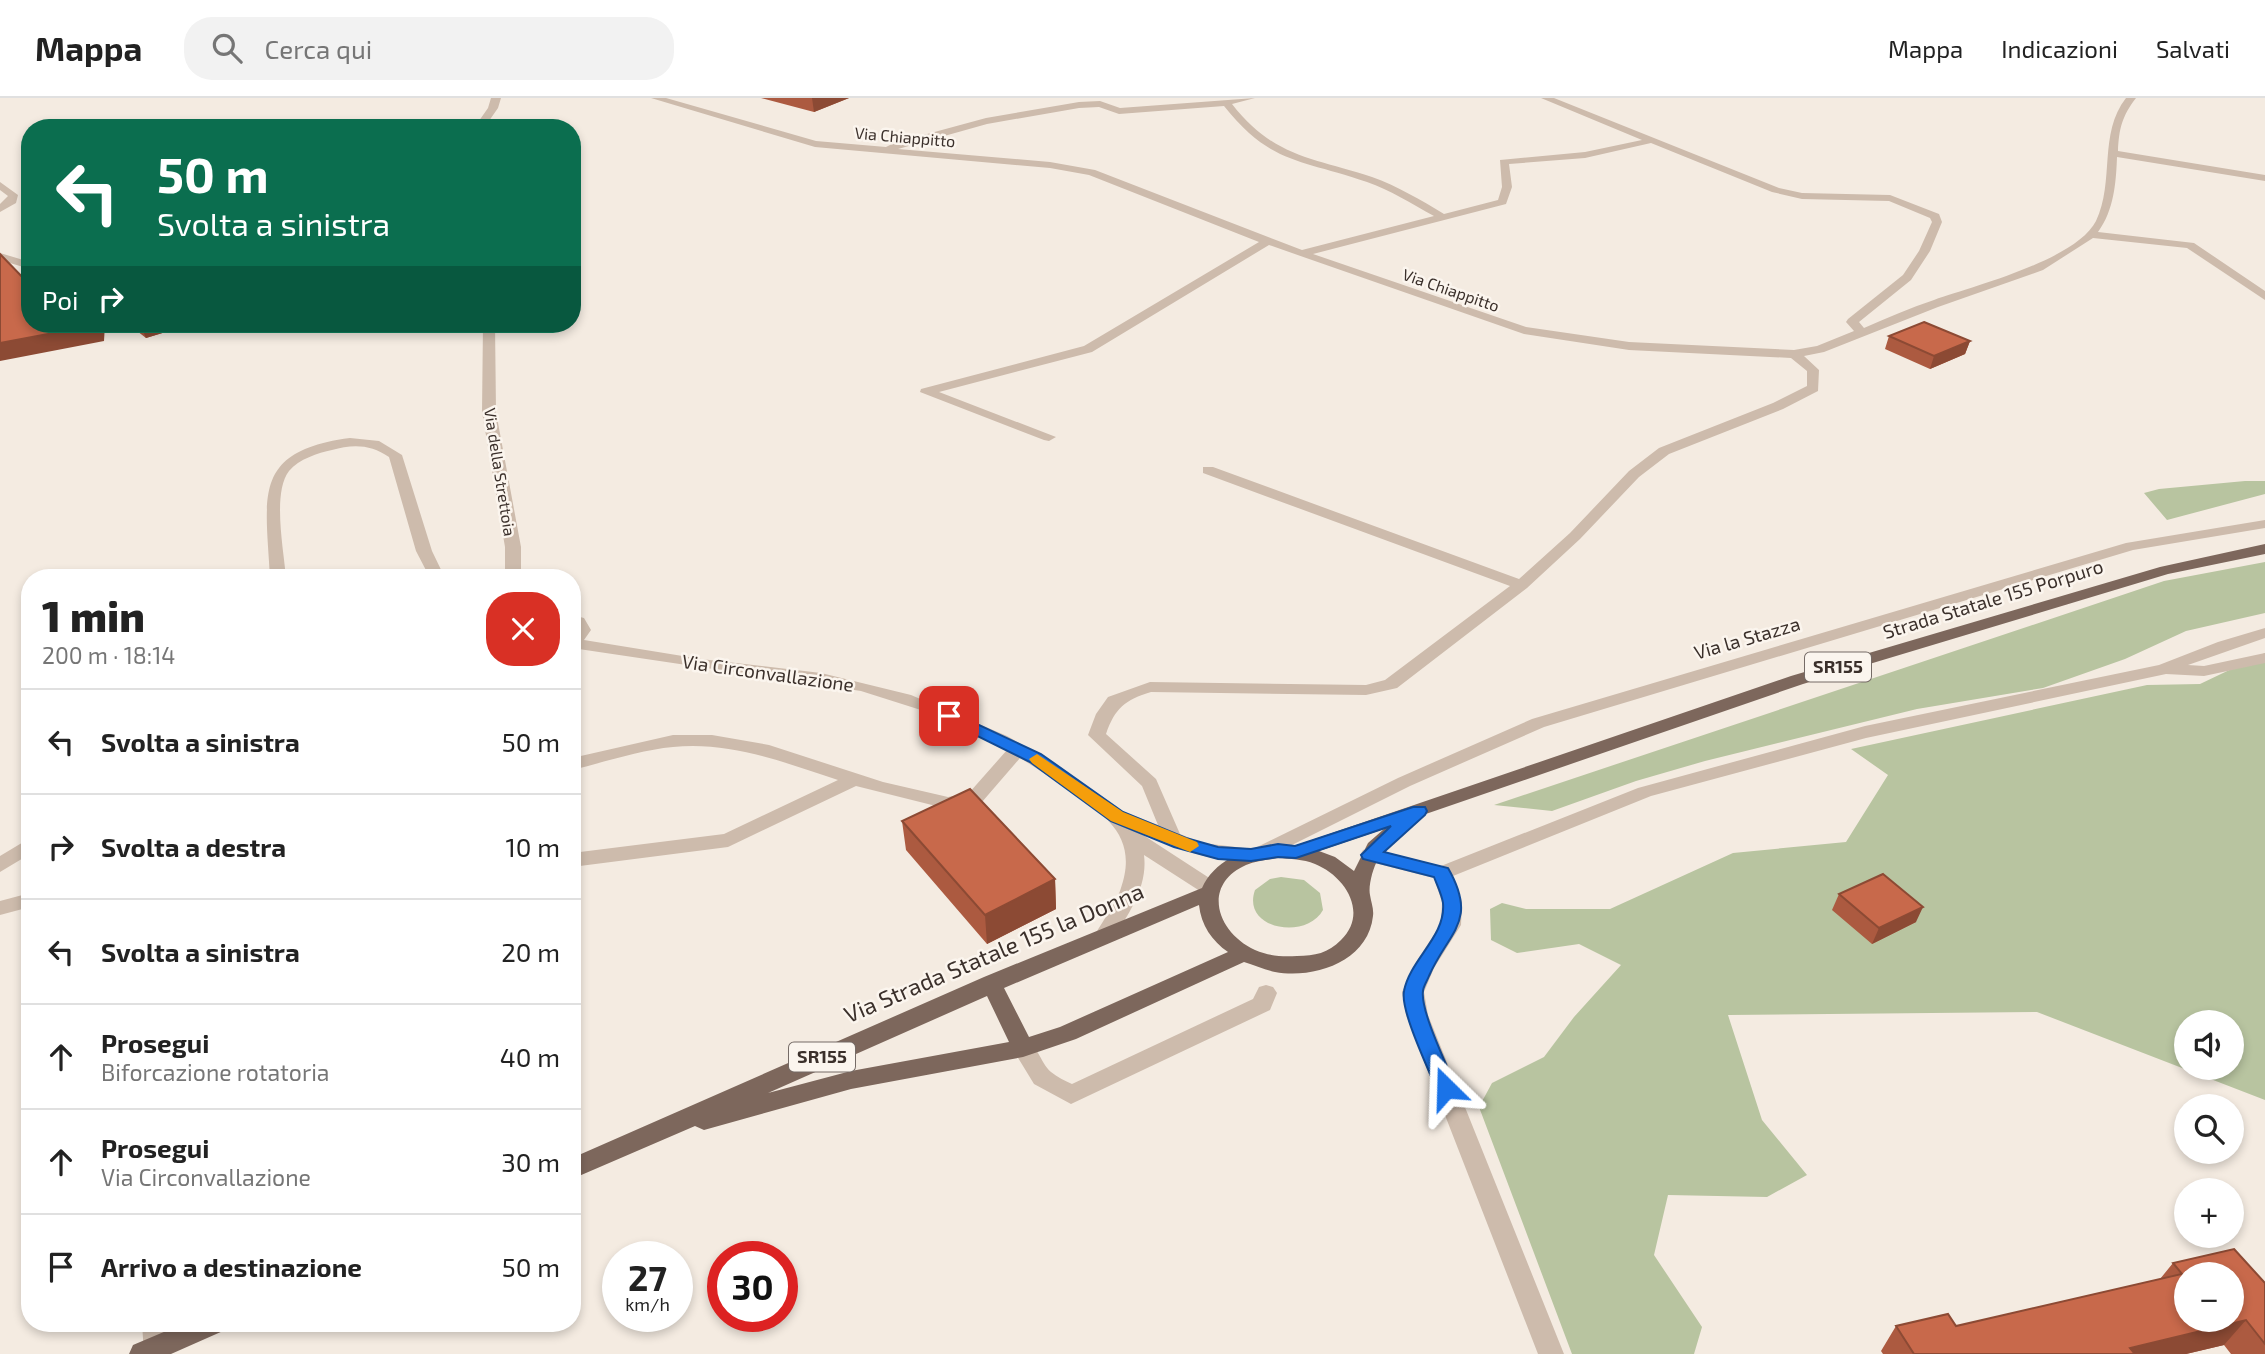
<!DOCTYPE html>
<html lang="it">
<meta charset="utf-8">
<style>
body{margin:0;font-family:"Exo 2",sans-serif;background:#f2f2f2;color:#222;height:100vh;display:flex;flex-direction:column;font-size:26px;white-space:nowrap}
*{box-sizing:border-box;margin:0}
p{font-size:23px;color:#767676}
.icon{flex:none;width:38px;height:38px;fill:none;stroke:currentColor;stroke-width:2;stroke-linecap:round;stroke-linejoin:round}
.map{position:relative;flex:1;overflow:hidden}
.panel{position:absolute;left:21px;top:471px;width:560px;height:763px;display:flex;flex-direction:column;background:#fff;border-radius:28px;box-shadow:0 4px 10px #0003}
.panel>*{flex:none}
.top-card{position:absolute;left:21px;top:21px;width:560px;height:214px;border-radius:28px;box-shadow:0 4px 10px #0003;background:#0b6e4f;color:#fff;overflow:hidden}
.controls{position:absolute;left:2174px;top:912px;display:grid;gap:14px}
.controls a{display:grid;place-items:center;width:70px;height:70px;border-radius:50%;background:#fff;box-shadow:0 4px 10px #0003;font-size:35px}
.speed{position:absolute;left:602px;top:1143px;display:flex;gap:14px;font-size:35px;font-weight:700;text-align:center}
.speed>*{display:grid;place-content:center;width:91px;height:91px;border-radius:50%;background:#fff;box-shadow:0 4px 10px #0003;line-height:1}
.speed small{font-size:18px;font-weight:400}
.speed .limit{border:10px solid #d22;background:#fff;color:#111}
.pin{position:absolute;display:grid;place-items:center;width:60px;height:60px;color:#fff;margin:-30px;border-radius:14px;box-shadow:0 4px 10px #0006}
.me{position:absolute;width:77px;margin:-38px;rotate:338deg;stroke-linejoin:round;filter:drop-shadow(0 0 5px #0008)}
.turn{display:flex;align-items:center;gap:24px;height:147px;padding:0 21px;font-size:32px}
.turn .icon{width:91px;height:91px;stroke-width:2.5}
.turn b{display:block;font-size:49px;line-height:60px}
.then{display:flex;align-items:center;height:66px;padding:0 21px;background:#0003;gap:14px;font-size:26px}
.round{display:grid;place-items:center;flex:none;width:74px;height:74px;border-radius:28px;background:#f2f2f2}
.summary{display:flex;align-items:center;justify-content:space-between;height:119px;padding:0 21px}
h1{font-size:42px;font-weight:800;line-height:52px}
ul{padding:0;list-style:none}
li{display:flex;align-items:center;gap:21px;height:105px;padding:0 21px;border-top:2px solid #e0e0e0}
li div{flex:1}
li b{display:block;font-size:26px}
li em{font-style:normal}
header{display:flex;align-items:center;gap:42px;box-sizing:border-box;height:98px;padding:0 35px;background:#fff;border-bottom:2px solid #e0e0e0}
header strong{font-size:33px}
nav{display:flex;gap:38px;margin-inline-start:auto;font-size:24px}
.search{width:490px;height:63px;background:#f2f2f2;display:flex;align-items:center;gap:18px;box-sizing:border-box;padding:0 24px;border-radius:28px;color:#767676;font-size:26px}
.map>svg:first-child{display:block}
</style>
<header>
<strong>Mappa</strong>
<div class="search"><svg class="icon" aria-label="search" viewBox="0 0 24 24"><circle cx="10" cy="10" r="6"/><path d="M15 15l6 6"/></svg>Cerca qui</div>
<nav><a>Mappa</a><a>Indicazioni</a><a>Salvati</a></nav>
</header>
<div class="map">
<svg width="2265" height="1256" viewBox="0 0 2265 1256">
<rect width="100%" height="100%" fill="#f4ebe1"/>
<path fill="#b8c4a0" fill-rule="evenodd" d="M2245,383H2265V396L2167,422L2144,395L2159,391Z
M2265,464V515L2186,533L2125,561L2043,590L1917,611L1705,663L1636,683L1552,713L1494,707L2164,483Z
M2265,555V1002L2037,914L1728,917L1762,1022L1807,1077L1767,1099L1668,1097L1654,1157L1702,1229L1694,1256H1572L1479,1009L1492,985L1544,959L1574,919L1621,867L1579,846L1517,855L1491,842L1490,811L1502,805L1526,811H1610L1733,755L1846,744L1888,677L1851,651L2147,587L2200,586ZM2186,924H2231V970H2186Z
M1281,779L1304,782L1320,795L1323,812C1306,843 1241,831 1255,792L1270,781Z"/>
<g fill="none" stroke-linecap="round" stroke-linejoin="round">
<path fill="#cdbbac" fill-rule="evenodd" d="M491,0H501L498,10L484,30H474L488,10Z
M651,0H666L816,43L886,49L894,45L986,20L1079,4L1100,3L1120,10L1255,0L1232,6C1273,59 1313,60 1372,79C1397,88 1421,102 1444,116L1498,102L1502,89L1500,62L1585,54L1642,42L1541,0H1554L1779,90L1802,95L1890,97L1939,116L1942,124L1930,153L1911,182L1859,224L1864,230C1887,220 1910,210 1934,202C1974,188 2076,162 2096,123C2115,83 2098,36 2126,0H2136C2122,18 2119,31 2118,53L2265,77V83L2117,59C2116,85 2114,112 2098,134L2194,145L2265,193V202L2187,150L2093,140L2043,172L1938,209L1824,254L1804,258L1819,272L1818,293L1783,311L1669,356L1639,379L1580,441L1527,490L1397,590L1366,597L1151,594C1125,602 1115,610 1106,636L1156,681L1180,736L1202,745L1253,751L1398,680L1532,621L2126,445L2265,422V430L2133,452L1544,629L1410,688L1268,759C1224,772 1178,750 1137,733L1217,785L1220,790L1217,795H1203L1144,757C1148,788 1129,816 1113,840L1106,843L1099,840L1096,835C1104,821 1114,808 1120,793C1139,741 1109,719 1070,693C1053,682 1037,670 1020,660L982,704L948,711L856,688L728,749L572,769V755L724,736L838,682C786,665 730,643 673,649C640,652 605,664 572,672V660L673,637H712L769,647L883,684L948,699L969,695L1007,652L924,613L861,593L572,550L575,532L572,517L584,520L591,532L584,542L701,561L821,575L911,597L1007,638L1052,664L1122,713L1158,727L1142,688L1088,637L1096,616L1108,599L1150,584L1366,587L1385,582L1510,488L1203,375V369H1213L1519,481L1570,435L1629,373L1659,350L1773,305L1807,288V273L1791,260L1629,252L1524,236L1269,147L1092,254L939,294L1056,339L1049,343L1044,342L920,294L921,291L1084,248L1259,144L1089,77L1050,70L815,49ZM1224,8C1271,67 1301,61 1367,84C1390,92 1412,106 1434,118L1302,152L1095,72L1050,64L898,51L987,26L1079,10L1099,9L1119,16ZM1651,45L1772,94L1802,101L1889,103L1930,120L1932,124L1919,153L1903,177L1848,221L1846,224L1854,233L1817,248L1794,252L1629,244L1526,229L1313,156L1506,106L1512,89L1509,66L1585,60Z
M0,84L18,97L16,105L0,114V106L8,98L0,92Z
M0,155L30,164V171L0,162Z
M483,226H495L496,314L521,449V480H505V449L482,314Z
M350,340L379,343L402,357L432,453L445,480H430L416,453L389,359C371,346 352,346 332,352C318,355 299,361 289,373C272,395 284,453 286,480H270C266,399 251,353 350,340Z
M2265,530V540L2188,567L2204,568L2265,555V565L2204,578L2166,576L1866,640L1651,698L1453,778L1462,804L1461,827L1434,870L1424,894L1428,917L1564,1256H1538L1406,917L1402,894L1418,861L1441,826L1442,804L1434,780L1363,762L1360,757L1363,752L1370,750L1441,768L1638,690L1865,628L2159,567L2218,544Z
M30,740V756L0,774V758Z
M30,795V809L0,817V803Z
M1266,887L1273,889L1277,895L1270,912L1071,1006L1034,986L1012,950L1015,944C1037,937 1038,963 1051,974C1057,979 1065,983 1072,986L1253,901L1259,889Z
M142,1225H168L166,1256H144Z"/>
<path fill="#7d675c" fill-rule="evenodd" d="M2265,446V456L2168,476L1803,586L1420,718L1418,724C1404,734 1386,745 1378,761C1373,770 1368,788 1370,797C1371,804 1374,811 1373,818C1368,864 1314,881 1275,874C1265,872 1254,867 1244,864L1076,941L1023,959L851,991L704,1032L695,1028L572,1081V1060L984,879L1202,790C1217,757 1259,744 1294,748L1791,578L2160,469ZM1384,731L1368,745L1354,773L1335,759L1319,753ZM1278,760C1290,761 1303,761 1315,766C1345,778 1369,815 1341,842C1328,855 1315,858 1297,858C1282,859 1269,858 1255,852C1217,835 1201,787 1246,767C1256,763 1268,762 1278,760ZM1199,807C1201,827 1212,843 1228,854L1060,929L1029,939L1004,890ZM987,898L1009,944L851,973L768,995Z
M185,1225H227L223,1233L171,1256H129L133,1247Z"/>
</g>
<path fill="#ac5a40" d="M761,0H849L814,14Z
M128,226H181L182,229L146,240Z
M1889,238L1970,243L1965,256L1930,271L1885,251Z
M902,723L1055,781L1056,811L987,846L906,752Z
M1839,796L1916,824L1872,846L1832,812Z
M2173,1165L2265,1185V1256H2231L2224,1247L2186,1256H1883L1881,1253L1896,1228H1956L2160,1181Z"/>
<path fill="#8c4a34" d="M812,0H849L814,14Z
M97,226H105L104,243L0,263V245Z
M147,226H181L182,229L146,240L141,228Z
M1970,243L1965,256L1930,271L1934,258Z
M1055,781L1056,811L987,846L985,817Z
M1923,809L1916,824L1872,846L1879,830Z
M2246,1222L2224,1247L2186,1256H2125L2130,1250Z"/>
<path fill="#c8694b" stroke="#8c4a34" stroke-width="2" fill-rule="evenodd" d="M0,156L30,187V226H97L96,227L0,245Z
M1924,224L1970,243L1934,258L1889,238Z
M970,691L1055,781L985,817L902,723Z
M1883,776L1923,809L1879,830L1839,796Z
M2234,1151L2265,1185V1246L2246,1222L2130,1250L2135,1256H1914L1896,1228L1948,1216L1956,1228L2182,1176L2173,1165ZM2186,1176H2231V1222H2186Z"/>
<path fill="#1a73e8" stroke="#114b97" stroke-width="2" d="M949,613L1041,656L1123,714L1186,740L1218,749L1251,751L1278,746L1295,748L1413,709H1425L1427,713L1425,717L1384,754L1448,770C1479,824 1448,834 1429,878C1427,883 1423,889 1423,893C1420,913 1448,969 1456,990L1453,996L1446,998L1439,996L1436,990C1428,970 1400,912 1404,893C1410,861 1446,839 1443,805C1442,797 1437,787 1434,779L1363,761L1361,757L1391,728L1296,760L1278,759L1251,763L1218,761L1174,749L1111,723L1030,664L943,621L941,618Z"/>
<path fill="#f59e0b" d="M1037,656L1123,714L1197,744L1199,748L1190,754L1111,723L1032,665L1029,661Z"/>
<g text-anchor="middle" stroke-width="5" stroke-linejoin="round" paint-order="stroke">
<g font-size="16" fill="#3b302b" stroke="#fbf5ee">
<text transform="translate(905 39) rotate(5)" y="6">Via Chiappitto</text>
<text transform="translate(1451 192) rotate(19)" y="6">Via Chiappitto</text>
<text transform="translate(500 374) rotate(81)" y="6">Via della Strettoia</text>
</g>
<g fill="#fbf5ee" stroke="#756b66" stroke-width="2">
<rect x="1805" y="554.5" width="66" height="29" rx="5"/>
<rect x="789" y="944.5" width="66" height="29" rx="5"/>
</g>
<g font-size="18" font-weight="bold" fill="#3b302b">
<text x="1838" y="575">SR155</text>
<text x="822" y="965">SR155</text>
</g>
<g font-size="19" fill="#3b302b" stroke="#fbf5ee">
<text transform="translate(1993 501) rotate(-17)" y="7">Strada Statale 155 Porpuro</text>
<text transform="translate(1747 540) rotate(-16)" y="7">Via la Stazza</text>
<text transform="translate(768 575) rotate(8)" y="7">Via Circonvallazione</text>
</g>
<g font-size="23" fill="#3b302b" stroke="#fbf5ee">
<text transform="translate(994 855) rotate(-23)" y="8">Via Strada Statale 155 la Donna</text>
</g>
</g>
</svg>
<div class="controls">
<a><svg class="icon" aria-label="sound" viewBox="0 0 24 24"><path d="M4 9h4l5-4v14l-5-4H4zM17 9q2 3 0 6"/></svg></a>
<a><svg class="icon" aria-label="search" viewBox="0 0 24 24"><circle cx="10" cy="10" r="6"/><path d="M15 15l6 6"/></svg></a>
<a>+</a>
<a>−</a>
</div>
<div class="speed"><div>27<small>km/h</small></div><div class="limit">30</div></div>
<div class="pin" style="left:949px;top:618px;background:#d93025"><svg class="icon" aria-label="arrive" viewBox="0 0 24 24"><path d="M6 21V4h12l-3 4 3 4H6"/></svg></div>
<svg class="me" style="left:1446px;top:990px" viewBox="-20 -20 40 40"><path d="M0-17L14 15 0 8-14 15z" fill="#1a73e8" stroke="#fff" stroke-width="4"/></svg>
<div class="top-card">
<div class="turn"><svg class="icon" aria-label="left" viewBox="0 0 24 24"><path d="M17 20v-9H6M10 6l-5 5 5 5"/></svg><div><b>50 m</b>Svolta a sinistra</div></div>
<div class="then">Poi<svg class="icon" aria-label="right" viewBox="0 0 24 24"><path d="M7 20v-9h11M14 6l5 5-5 5"/></svg></div>
</div>
<section class="panel">
<div class="summary"><div><h1>1 min</h1><p>200 m · 18:14</p></div><a class="round" style="background:#d93025;color:#fff"><svg class="icon" aria-label="close" viewBox="0 0 24 24"><path d="M6 6l12 12M18 6L6 18"/></svg></a></div>
<ul>
<li><svg class="icon" aria-label="left" viewBox="0 0 24 24"><path d="M17 20v-9H6M10 6l-5 5 5 5"/></svg><div><b>Svolta a sinistra</b></div><em>50 m</em></li>
<li><svg class="icon" aria-label="right" viewBox="0 0 24 24"><path d="M7 20v-9h11M14 6l5 5-5 5"/></svg><div><b>Svolta a destra</b></div><em>10 m</em></li>
<li><svg class="icon" aria-label="left" viewBox="0 0 24 24"><path d="M17 20v-9H6M10 6l-5 5 5 5"/></svg><div><b>Svolta a sinistra</b></div><em>20 m</em></li>
<li><svg class="icon" aria-label="ahead" viewBox="0 0 24 24"><path d="M12 20V5M6 11l6-6 6 6"/></svg><div><b>Prosegui</b><p>Biforcazione rotatoria</p></div><em>40 m</em></li>
<li><svg class="icon" aria-label="ahead" viewBox="0 0 24 24"><path d="M12 20V5M6 11l6-6 6 6"/></svg><div><b>Prosegui</b><p>Via Circonvallazione</p></div><em>30 m</em></li>
<li><svg class="icon" aria-label="arrive" viewBox="0 0 24 24"><path d="M6 21V4h12l-3 4 3 4H6"/></svg><div><b>Arrivo a destinazione</b></div><em>50 m</em></li>
</ul>
</section>
</div>
